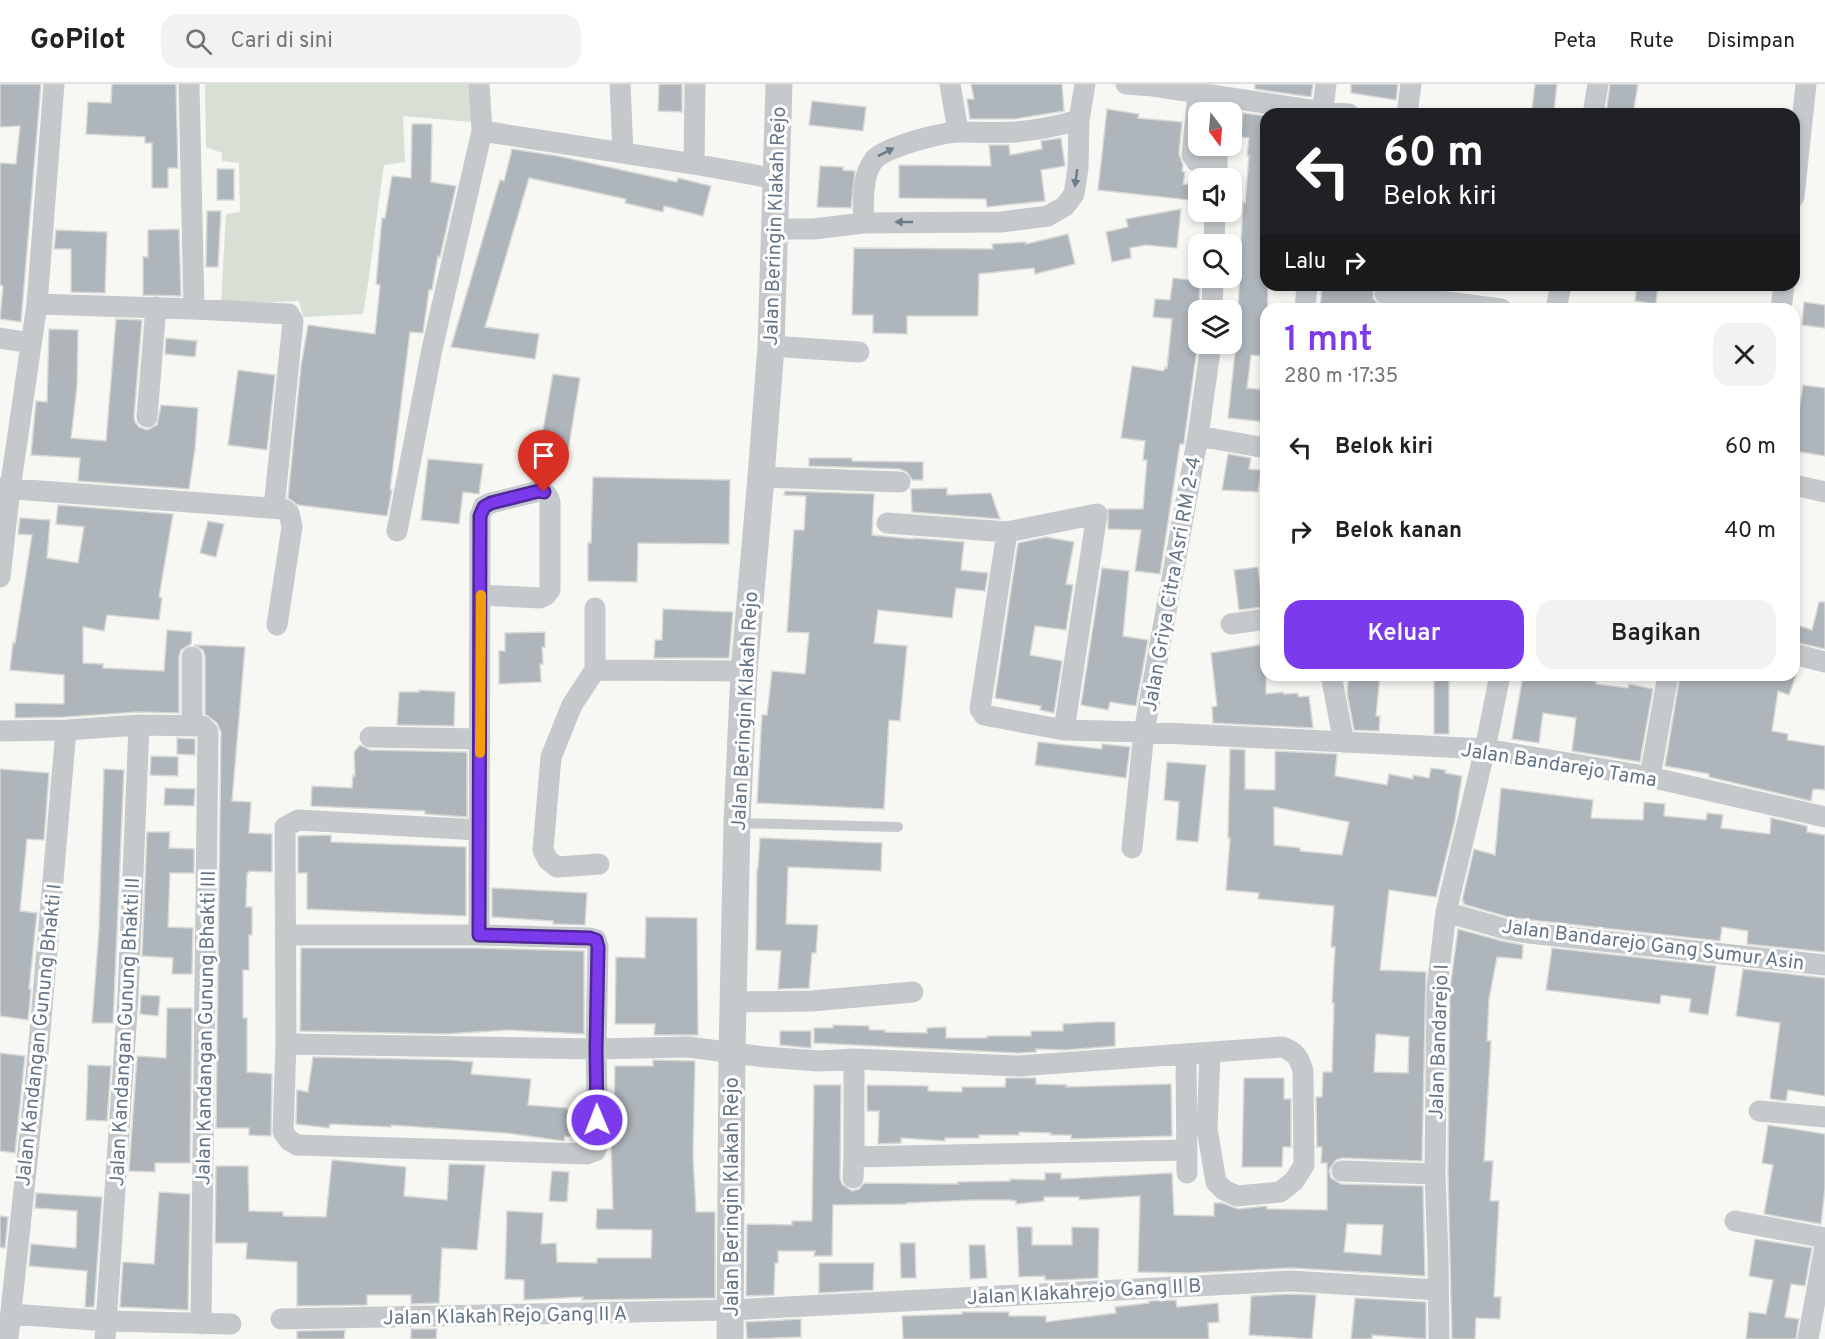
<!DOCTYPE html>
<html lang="id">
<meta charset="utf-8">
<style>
body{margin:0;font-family:Overpass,sans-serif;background:#f2f2f2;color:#202124;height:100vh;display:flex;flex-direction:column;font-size:22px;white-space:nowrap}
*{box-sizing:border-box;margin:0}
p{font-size:20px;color:#757577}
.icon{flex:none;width:33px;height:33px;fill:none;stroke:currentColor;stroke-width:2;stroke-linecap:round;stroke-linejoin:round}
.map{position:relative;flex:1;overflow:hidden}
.sheet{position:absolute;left:1260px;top:219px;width:540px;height:378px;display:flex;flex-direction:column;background:#fff;border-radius:18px;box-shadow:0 3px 9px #0003}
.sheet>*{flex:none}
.banner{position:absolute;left:1260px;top:24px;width:540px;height:183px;border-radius:18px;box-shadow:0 3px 9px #0003;background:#202124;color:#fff;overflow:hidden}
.needle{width:39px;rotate:164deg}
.tools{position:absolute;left:1188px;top:18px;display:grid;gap:12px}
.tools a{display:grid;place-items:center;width:54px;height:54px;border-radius:12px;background:#fff;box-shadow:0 3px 9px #0003;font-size:30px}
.pin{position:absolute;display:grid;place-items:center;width:51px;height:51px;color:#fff;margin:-62px -26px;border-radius:50% 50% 50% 0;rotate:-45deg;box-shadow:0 0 6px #0007}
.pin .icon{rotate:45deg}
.me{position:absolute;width:66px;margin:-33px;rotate:359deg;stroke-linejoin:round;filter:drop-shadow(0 0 4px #0008)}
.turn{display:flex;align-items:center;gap:21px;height:126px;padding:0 24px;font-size:27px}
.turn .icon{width:78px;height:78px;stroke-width:2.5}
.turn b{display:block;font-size:42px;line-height:51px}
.then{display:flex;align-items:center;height:57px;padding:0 24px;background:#0003;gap:12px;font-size:22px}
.round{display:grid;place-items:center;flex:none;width:63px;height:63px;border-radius:18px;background:#f2f2f2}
.head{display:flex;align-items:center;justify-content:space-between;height:102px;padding:0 24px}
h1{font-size:36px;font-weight:600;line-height:45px;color:#7c3aed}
.primary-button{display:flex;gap:12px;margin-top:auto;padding:12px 24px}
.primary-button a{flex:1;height:69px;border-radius:18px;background:#7c3aed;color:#fff;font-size:24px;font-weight:600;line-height:69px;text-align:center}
.primary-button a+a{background:#f2f2f2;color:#202124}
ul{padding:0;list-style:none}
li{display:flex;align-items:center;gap:18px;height:84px;padding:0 24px}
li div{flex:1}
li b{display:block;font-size:22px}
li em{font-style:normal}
header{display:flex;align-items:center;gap:36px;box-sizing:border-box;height:84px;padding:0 30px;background:#fff;border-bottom:2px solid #e0e0e0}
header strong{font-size:28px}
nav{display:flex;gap:33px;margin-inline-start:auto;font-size:21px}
.search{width:420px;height:54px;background:#f2f2f2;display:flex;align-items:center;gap:15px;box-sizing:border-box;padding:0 21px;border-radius:18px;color:#757577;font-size:22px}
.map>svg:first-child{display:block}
</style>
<header>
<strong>GoPilot</strong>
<div class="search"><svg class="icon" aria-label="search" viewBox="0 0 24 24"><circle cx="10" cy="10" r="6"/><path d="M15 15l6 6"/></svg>Cari di sini</div>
<nav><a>Peta</a><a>Rute</a><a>Disimpan</a></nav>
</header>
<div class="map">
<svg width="1825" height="1255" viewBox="0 0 1825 1255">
<rect width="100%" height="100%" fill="#f7f7f4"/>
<path fill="#d8dfd5" d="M205,0H470L472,38L403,32L405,78L384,81C376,131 372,181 363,230L303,233L299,217L221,220L226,130L240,128L239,79L222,77V69L206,63Z"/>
<path fill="#aeb5bb" stroke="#d9d9d6" stroke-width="1.5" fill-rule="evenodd" d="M0,0H41L21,238L0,235L3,202L0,201V79L16,80L20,42L0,43Z
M112,0H176L178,84H168V104H152V59H145V53L86,50L88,18L111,19Z
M659,0H682V28L658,27Z
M971,0H1062L1064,27L1014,35H970L967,15H974Z
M1255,0H1313L1311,13L1255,5Z
M1351,0H1398L1396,16L1351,9Z
M1535,0H1557L1554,28L1532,25Z
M1610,0H1638L1633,30H1606Z
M812,17L866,23L863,47L809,41Z
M1107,25L1139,30L1138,34L1182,38L1179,70L1183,81L1182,87L1185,88L1183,100L1198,101V117L1098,106Z
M1243,29L1266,32V201H1268L1266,272L1251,271L1247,304L1266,306V338L1228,334L1235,269H1232L1233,248H1237L1243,118L1245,119L1249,72H1247L1249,54L1241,53Z
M412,40H432L431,98L456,102L440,173L438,172L432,206H429L423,249L410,248L390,406H392L387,432L298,421L288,414L301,282L308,241L375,250L380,201L376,200L382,134H385L392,92L411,94Z
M1061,54L1065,82L1041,86L1045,117L987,123L986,115L899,114V81L991,82L989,61H1009L1010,71L1042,65L1041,57Z
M512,65L558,72L677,98L678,94L711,102L703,132L664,122L663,128L625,119L626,115L529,94L485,243L539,250L535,275L451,263L500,96L504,97Z
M820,82L843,83V86L855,87L851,124L817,123Z
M217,85H234V116H217Z
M1181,125L1177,164L1146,161L1130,164L1131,174L1112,178L1106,148L1128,143L1126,135Z
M207,127H221L218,183H206Z
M179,145L181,212L143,211V173H148V146Z
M56,146L107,148L105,209L71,208V165H54Z
M1068,150L1075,180L1035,190L1034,184L979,190L978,232H907V250L873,249V231H852L854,164L993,165L992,160L1026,158V160Z
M1173,194L1200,197L1198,258L1185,350L1184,360H1180L1160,490L1135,487L1141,446L1108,445V425H1143L1147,376H1143L1145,357L1121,354L1132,282L1164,287L1165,283L1167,284L1172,235L1153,233L1155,215L1170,216Z
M1637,201H1658L1656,220L1635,217Z
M1322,202L1365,205V203H1374L1373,214L1379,221L1378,225H1320Z
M1804,218L1825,221V244L1802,241Z
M116,235L142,236L134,332L135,338L139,343L147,346L157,341L161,321L198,324L195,365L189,405L78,397L80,374L31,371L36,317L47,318L49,245L78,246L77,302L71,354L106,357Z
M166,254L197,257L195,273L165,270Z
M238,286L275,291L267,366L228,361Z
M553,290L580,294L568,367L540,363Z
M1803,301L1825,304V372L1794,367V325L1799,326Z
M1228,370L1251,374L1249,385L1261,386L1258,408L1222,406Z
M809,374H852V377L923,378V396H912L907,388L900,385L809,382Z
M428,375L483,380L479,410L463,408L459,440L421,436Z
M593,393L730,396L729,460L638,459L637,498L588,497V459H591Z
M947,404V411L991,409L1000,435L912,428L911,405Z
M785,407L874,410L872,451L913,455V454L964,458L961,486L988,489L985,507L956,504L952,534L878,526L874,559L907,562L900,637L889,636L884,725L757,719L762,631H767L772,587L805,590L809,549L787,548L794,446H804L806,412L784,411Z
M58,421L173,430L159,513L162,514L159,536L107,531L104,547L83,543V579L103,580V584L164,587L167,546L192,548L191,560L181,566L179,572V629L138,628L65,633L15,634V619L64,620V591L10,586L13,558L15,559L32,451L18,450L20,434L50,436L47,474L78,479L84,443L56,440Z
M208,437L224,440L216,473L200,469Z
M1046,453L1074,458L1066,500L1073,501L1066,546L1035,542L1030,571L1062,577L1054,629L1040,626L1041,622L995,614L1018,459Z
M1258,483L1263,523L1239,526L1234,486Z
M1102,484L1129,487L1123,552L1148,556L1136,622L1110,618L1108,626L1081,621Z
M1819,518H1825V565L1794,558V540L1812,546Z
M663,525L733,528L729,574H654L655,556H662Z
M545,548V563H542L543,580H540L541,598L499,600V567H505V549Z
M1266,560V610L1283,608L1284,610L1298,609V613L1309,612L1313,644L1213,639L1212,623L1217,622L1211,569Z
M194,561L245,563L232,717L251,718L249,749L272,750V788L249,787V789H247L246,823H252V851H249V886H243V934H247V988L272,990L271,1052L249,1051V1044H216L221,648L217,639L205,630V572L203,566Z
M1362,591H1380L1376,632H1380L1379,647L1354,646L1347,609L1349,592L1362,593Z
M1434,591H1449V650H1434Z
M1523,591H1589L1588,596L1596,597V600L1628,604L1629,600L1653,605L1640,678L1572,667L1576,634L1543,629L1539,659L1512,655Z
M1680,591L1720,593V591H1796L1789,611L1778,607L1772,647L1788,650L1787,656L1825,662V706L1813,705L1811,717L1709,693V690L1665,682Z
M419,606L455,608L454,642L397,641L399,608H419Z
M177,654L195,655V671L177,670Z
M1038,658L1102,665V660L1130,663L1126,694L1035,681Z
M360,661L370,666L467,668V733L425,730V727L311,722L312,702L352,704L353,691L355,692L354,668Z
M1230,665L1245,666V705L1275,706V667L1337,670L1335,692L1387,701L1389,690L1413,695V691L1429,694L1431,684L1446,686L1445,689L1462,692L1455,736L1436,813L1389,806L1380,886L1426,888L1422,1077L1342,1074L1336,1076L1329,1086L1331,1094L1341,1100L1423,1102L1425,1192L1292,1184L1189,1189L1138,1188L1140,1112L1079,1116V1113H1044V1117L1016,1120V1117L1010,1116H974L906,1119V1120L833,1121L832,1172H814L815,1167H778V1179H775L774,1211L746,1212L747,1140L792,1141V1137H812L814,1001H841L840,1094L842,1100L852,1107L859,1105L864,1099L958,1100V1098L1010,1097V1095L1045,1096V1089H1061V1095L1172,1089L1174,1131L1214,1132V1119H1222L1238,1125L1267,1122V1125L1327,1126V1079H1321L1322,1063H1317L1316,1013H1322L1323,988H1332L1334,919H1332L1335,863H1331L1334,822L1258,815L1259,809L1226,806L1230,754H1228ZM1274,723L1349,738L1342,771L1300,767V764L1274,761ZM1376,950L1409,953L1408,989L1374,988ZM1347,1140L1383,1141L1381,1171L1344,1168Z
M151,672L178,673V692L150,691Z
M1167,678L1206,681L1198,758L1176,756L1179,718L1164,716Z
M0,685L49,689L44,756L27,755L20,827L37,829L29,905H31L28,936L0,932Z
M104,685L124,686L113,939H92L99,845Z
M165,704L195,705L194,722L164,721Z
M1501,704L1593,716L1591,734L1643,736L1644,718L1665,720L1664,732L1706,736L1707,729L1723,731L1721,744L1770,750L1771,734L1807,742V748L1825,751V868L1747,860L1748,847L1722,843L1720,857L1531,836L1508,833L1463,820L1464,817H1462L1474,765L1495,771Z
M147,748H170L169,764L194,765V789H170L168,843L193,844L192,890H172L173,874L142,872Z
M331,751V758L466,763V832L307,825V789H298V752Z
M760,754L882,759L881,787L788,783L786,840L818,841L816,869H812L809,904L778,905L781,867L756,866L757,785H758Z
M492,804L587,809L585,841L553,840V837L492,833Z
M646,833L697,834L698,951H654L655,940H615L616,873L645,874Z
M1458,845L1502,857L1523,861L1522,875L1497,873L1489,915L1487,957H1491L1484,1077H1493L1490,1117H1499L1494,1213H1501L1500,1235L1476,1234L1475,1255H1452L1448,1090L1450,905Z
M301,864H479L584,867V950L509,946L444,950L300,947Z
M1552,864L1716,882L1708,931L1689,928L1691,915L1661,911L1660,920L1546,906Z
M1743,885L1825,894V1012L1788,1006L1786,1017L1771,1015L1770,1013L1780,939L1736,932Z
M141,911L160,912L158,932L140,930Z
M167,924H192L190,1079H155V1088L129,1087L137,972L166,974Z
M1098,938H1115V962L1066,966L1036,965V968L1018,969L814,959V944H833V941L869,942V946H885V948L927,949V944L946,943V954H987V952H1031V947H1063V940Z
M780,947H811V964L780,961Z
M0,969L25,972L15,1069L0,1067Z
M313,973L451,976L473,978L471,990L531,995L528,1021L567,1024V1026L585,1028V1054L565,1052L564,1057L506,1049L391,1041V1043L330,1040L329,1044L296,1040L297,1006L308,1008Z
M653,976L695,977L693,1072L696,1128H715V1214L582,1216L583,1213L524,1216V1196L505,1195L507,1127L543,1129L541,1160L556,1159L557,1178L597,1179V1174H651L652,1146L597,1145L596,1142L597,1125H613L610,1030H614L615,982H653Z
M88,981L111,982L107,1037L86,1036Z
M1006,994H1036V1000L1067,1001L1066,1003L1171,1000L1172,1052L1071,1055V1051H1051V1049L1019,1048V1051H979V1054H945V1057L901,1054V1059L878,1060L879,1027H867V1001L928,1002V1007L962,1008V1003H1005Z
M1244,994H1284V1015H1291V1063H1283L1282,1083H1242Z
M1768,1041L1825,1050V1104L1821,1140L1764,1130L1773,1081L1762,1079Z
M332,1076L406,1083L404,1112L447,1116L449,1080L485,1081L477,1166L442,1164L439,1219L411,1220V1211H367V1221L297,1222V1178L246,1175L247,1159H215L216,1082H248L249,1127L283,1128V1132L326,1133Z
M552,1087L569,1088L567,1118L549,1117Z
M159,1108L190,1110L188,1226L120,1223L123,1178L154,1180Z
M36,1109L102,1113L94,1223H85L87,1187L29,1182L31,1160L76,1164L77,1127L35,1124Z
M0,1132L8,1133L5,1164L0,1163Z
M1017,1143H1032V1161H1072V1143L1099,1144L1098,1194L1060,1196H1045V1192L1019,1193Z
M1755,1155L1812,1164L1805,1202L1791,1200L1785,1233L1799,1235L1796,1255H1746L1749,1228L1766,1230L1773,1196L1749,1192Z
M900,1159H915L916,1194H901Z
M969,1161H985L987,1194L970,1195Z
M819,1179H874L873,1206L819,1209Z
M1291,1210L1316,1211L1312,1255L1249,1251L1251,1212Z
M1355,1214L1426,1218V1255L1372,1251V1255H1351Z
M1176,1216L1177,1223L1218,1219L1219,1238L1208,1239L1209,1255H903L902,1232L962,1230V1228H1009V1232H1046V1238L1116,1229L1115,1223L1149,1219V1217Z
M801,1235V1253L747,1255L746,1238Z
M411,1245H437L436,1255H411Z
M345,1246L344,1255H297V1247Z"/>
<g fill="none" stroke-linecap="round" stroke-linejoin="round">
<path stroke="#c5c9cc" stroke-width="10" d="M737,739L898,743"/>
<path stroke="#c5c9cc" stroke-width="21" d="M189,0L194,225
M620,0L623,68
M950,0L958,47
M1126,0L1153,2L1323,28L1349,30
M1199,0L1192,71L1196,77L1217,81
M1322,30L1326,0
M1407,30L1411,0
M1593,30L1598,0
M482,47L694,80L777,95
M694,80L695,0
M1217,94V62
M1794,113L1806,0
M863,139C864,119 861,92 874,76C884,63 943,48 960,48C978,48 997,49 1015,48C1037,46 1058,42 1079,36
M775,145H813L863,139L1001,138L1048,132L1065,122L1074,110L1078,84L1079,36L1085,0
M1214,160L1215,128
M1385,210L1501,225
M37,220L194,225L289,230L293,237L274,424
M1305,225L1307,201
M1556,225L1561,201
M1781,225L1784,201
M1212,226L1213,194
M0,254L31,259
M771,262L859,268
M147,333L156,223
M1198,352L1266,364
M761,393L900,398
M1794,401L1825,408
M0,404L283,425L289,429L292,443L277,541
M887,439L1007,448L1097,430L1064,646
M397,447L432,265L482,47L479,0
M1007,448L980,625L984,631L1064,646L1144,648L1485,665L1650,693L1825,733
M0,493L10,405L37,220L54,0
M595,524V586
M1231,540L1266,535
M1794,570L1825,578
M1331,591L1344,659
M192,642V573
M0,647L66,646L139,641L202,642L208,648L201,1240
M370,653L480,655
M1650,693L1668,591
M1132,764L1144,648L1198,352L1211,260
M599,780L557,783L548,776L543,766L551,673L572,621L595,586L744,587
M1446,828L1505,845L1529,849L1825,881
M285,851H479L590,854L596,856L598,863L596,965L598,1060L595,1067L587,1070L297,1061L289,1056L283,1048L286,960L285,743L298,736L479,746
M479,851L480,432L484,422L491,419L539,407C546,409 548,411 550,418V506L546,511L540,514L481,511
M733,918L812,917L913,908
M286,960L596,965L688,963L765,973L819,977L854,975L1018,982L1282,963C1296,968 1299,973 1303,987L1304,1081L1294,1097L1280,1108L1237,1112L1224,1106L1216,1098L1207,1045L1210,969
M1186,971L1187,1089
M1759,1027L1825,1033
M854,1073L1187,1066
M1342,1087L1435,1090
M853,1094L854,1073V975
M1735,1137L1825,1154
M11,1230L107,1237L231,1240
M281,1235L730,1226L1291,1197L1438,1206
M8,1255L36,993L66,646
M105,1255L128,913L139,641
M1439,1255L1438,1174L1435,1090L1437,904L1446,828L1485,665L1500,591
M1808,1255L1825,1162"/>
<path stroke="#c5c9cc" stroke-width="27" d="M730,1255L732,968L737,739L744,587L761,393L771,262L779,0"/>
</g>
<defs><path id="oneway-solid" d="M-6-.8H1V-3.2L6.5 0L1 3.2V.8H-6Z" transform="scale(1.5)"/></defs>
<g fill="#6a7a8a">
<use href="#oneway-solid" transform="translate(886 68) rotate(-27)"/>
<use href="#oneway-solid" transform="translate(1076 94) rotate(98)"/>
<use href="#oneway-solid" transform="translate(904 138) rotate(180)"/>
</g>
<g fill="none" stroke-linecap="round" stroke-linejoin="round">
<defs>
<path id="route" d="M544,408L539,407L491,419L484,423L480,432L479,851L590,854L596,856L598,863L596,965L597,1036"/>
</defs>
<use href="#route" stroke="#51269a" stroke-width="15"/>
<use href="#route" stroke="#7c3aed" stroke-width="10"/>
<path stroke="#f59e0b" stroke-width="10" d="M480,669L481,511"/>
</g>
<g text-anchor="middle" stroke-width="6" stroke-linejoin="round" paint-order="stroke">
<g font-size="20" fill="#657687" stroke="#fff">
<text transform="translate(774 142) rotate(-88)" y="7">Jalan Beringin Klakah Rejo</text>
<text transform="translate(1171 500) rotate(-80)" y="7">Jalan Griya Citra Asri RM 2-4</text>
<text transform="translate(744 627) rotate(-87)" y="7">Jalan Beringin Klakah Rejo</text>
<text transform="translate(1559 680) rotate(9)" y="7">Jalan Bandarejo Tama</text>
<text transform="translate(1653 860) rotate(7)" y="7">Jalan Bandarejo Gang Sumur Asin</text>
<text transform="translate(205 944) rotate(-89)" y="7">Jalan Kandangan Gunung Bhakti III</text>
<text transform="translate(124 948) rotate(-87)" y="7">Jalan Kandangan Gunung Bhakti II</text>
<text transform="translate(38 951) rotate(-84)" y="7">Jalan Kandangan Gunung Bhakti I</text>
<text transform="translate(1438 958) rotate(-88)" y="7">Jalan Bandarejo I</text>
<text transform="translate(731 1113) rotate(-90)" y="7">Jalan Beringin Klakah Rejo</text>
<text transform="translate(1084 1207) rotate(-3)" y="7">Jalan Klakahrejo Gang II B</text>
<text transform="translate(505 1231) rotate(-1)" y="7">Jalan Klakah Rejo Gang II A</text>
</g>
</g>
</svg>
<div class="tools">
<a><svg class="needle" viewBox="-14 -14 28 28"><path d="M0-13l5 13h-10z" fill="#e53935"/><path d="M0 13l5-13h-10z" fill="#757577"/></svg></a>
<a><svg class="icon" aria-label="sound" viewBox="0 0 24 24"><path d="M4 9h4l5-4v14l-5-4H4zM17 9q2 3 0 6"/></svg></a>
<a><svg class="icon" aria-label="search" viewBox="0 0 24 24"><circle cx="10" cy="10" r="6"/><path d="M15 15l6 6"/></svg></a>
<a><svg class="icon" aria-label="layers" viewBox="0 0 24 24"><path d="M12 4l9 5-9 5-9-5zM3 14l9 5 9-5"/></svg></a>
</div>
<div class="pin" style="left:544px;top:408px;background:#d93025"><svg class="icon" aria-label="arrive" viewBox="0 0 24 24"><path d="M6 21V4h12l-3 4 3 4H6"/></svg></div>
<svg class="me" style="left:597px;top:1036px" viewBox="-20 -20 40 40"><circle r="17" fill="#7c3aed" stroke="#fff" stroke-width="3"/><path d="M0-11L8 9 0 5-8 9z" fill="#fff"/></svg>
<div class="banner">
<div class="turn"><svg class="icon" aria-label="left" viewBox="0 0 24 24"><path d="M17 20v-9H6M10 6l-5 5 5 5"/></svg><div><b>60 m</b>Belok kiri</div></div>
<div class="then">Lalu<svg class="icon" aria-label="right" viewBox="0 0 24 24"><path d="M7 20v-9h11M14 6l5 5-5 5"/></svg></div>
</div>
<section class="sheet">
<div class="head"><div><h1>1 mnt</h1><p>280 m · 17:35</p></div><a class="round"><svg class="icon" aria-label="close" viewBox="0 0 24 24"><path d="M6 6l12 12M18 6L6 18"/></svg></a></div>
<ul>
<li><svg class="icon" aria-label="left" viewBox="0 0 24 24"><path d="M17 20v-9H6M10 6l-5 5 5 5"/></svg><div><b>Belok kiri</b></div><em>60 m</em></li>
<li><svg class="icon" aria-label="right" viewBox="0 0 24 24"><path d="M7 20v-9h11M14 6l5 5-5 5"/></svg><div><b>Belok kanan</b></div><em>40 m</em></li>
</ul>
<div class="primary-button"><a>Keluar</a><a>Bagikan</a></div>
</section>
</div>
